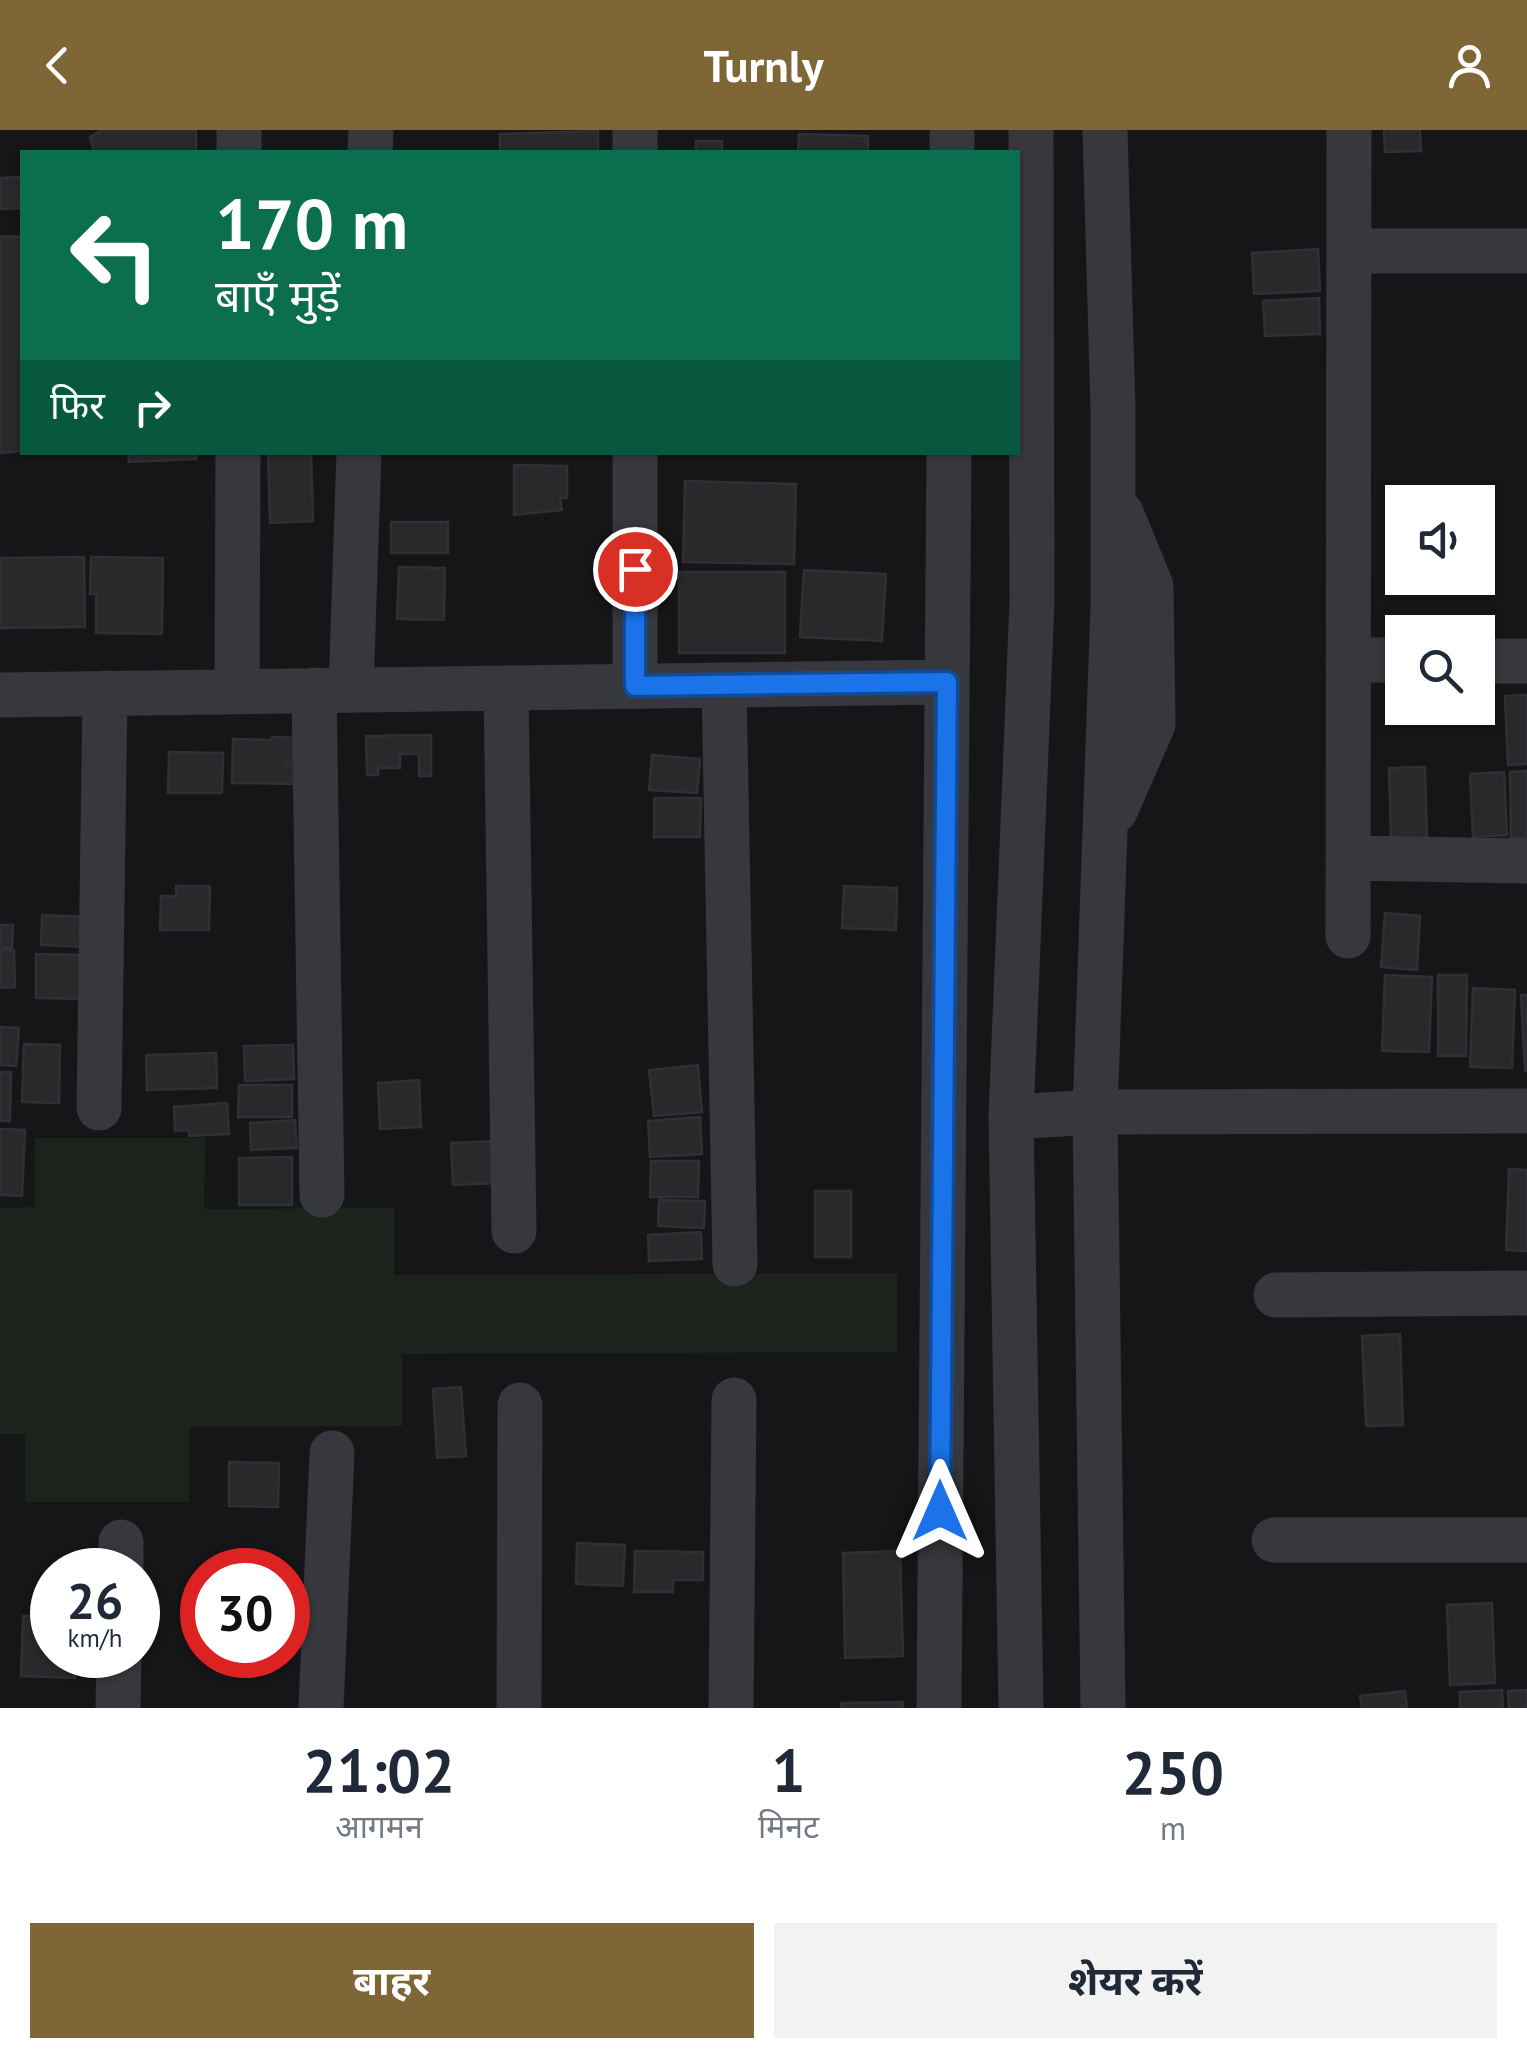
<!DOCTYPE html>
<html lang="hi">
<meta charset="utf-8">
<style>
body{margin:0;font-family:"PT Sans","Noto Sans Devanagari",sans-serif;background:#f2f2f3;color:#1f2937;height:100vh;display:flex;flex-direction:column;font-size:38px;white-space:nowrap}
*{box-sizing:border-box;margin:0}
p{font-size:32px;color:#747a83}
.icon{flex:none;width:55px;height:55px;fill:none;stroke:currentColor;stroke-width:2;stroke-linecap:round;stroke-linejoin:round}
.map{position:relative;height:1578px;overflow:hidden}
.side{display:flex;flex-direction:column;background:#fff;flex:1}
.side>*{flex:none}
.top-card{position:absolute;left:20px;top:20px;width:1000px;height:305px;border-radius:0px;box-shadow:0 2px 8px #0004;background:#0b6e4f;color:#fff;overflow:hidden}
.controls{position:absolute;left:1385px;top:355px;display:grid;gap:20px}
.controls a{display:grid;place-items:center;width:110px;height:110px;border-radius:0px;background:#fff;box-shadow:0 2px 8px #0004;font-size:50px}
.speed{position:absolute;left:30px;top:1418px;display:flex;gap:20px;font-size:50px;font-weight:700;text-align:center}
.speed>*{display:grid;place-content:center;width:130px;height:130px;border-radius:50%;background:#fff;box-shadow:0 2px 8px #0004;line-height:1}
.speed small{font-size:25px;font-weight:400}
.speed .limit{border:15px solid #d22;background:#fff;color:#111}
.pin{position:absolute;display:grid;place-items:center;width:85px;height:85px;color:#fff;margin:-42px;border:5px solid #fff;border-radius:50%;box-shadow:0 2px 10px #0007}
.me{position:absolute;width:110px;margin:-55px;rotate:0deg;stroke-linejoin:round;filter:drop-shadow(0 0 8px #0008)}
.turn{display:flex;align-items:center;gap:35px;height:210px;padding:0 30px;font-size:45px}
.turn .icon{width:130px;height:130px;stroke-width:2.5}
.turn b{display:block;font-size:70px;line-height:85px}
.then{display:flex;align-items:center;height:95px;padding:0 30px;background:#0003;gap:20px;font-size:38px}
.eta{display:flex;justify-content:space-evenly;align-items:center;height:170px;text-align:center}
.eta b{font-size:60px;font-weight:700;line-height:70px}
.primary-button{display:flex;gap:20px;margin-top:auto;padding:20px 30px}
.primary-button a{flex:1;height:115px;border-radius:0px;background:#7e6636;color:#fff;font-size:40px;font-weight:700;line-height:115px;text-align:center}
.primary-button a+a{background:#f2f2f3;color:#1f2937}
header{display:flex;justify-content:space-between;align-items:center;height:130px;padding:0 30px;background:#7e6636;color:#fff;font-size:45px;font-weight:700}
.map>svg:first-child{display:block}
</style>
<header><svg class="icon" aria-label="back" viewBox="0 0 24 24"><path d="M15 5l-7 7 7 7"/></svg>Turnly<svg class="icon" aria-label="person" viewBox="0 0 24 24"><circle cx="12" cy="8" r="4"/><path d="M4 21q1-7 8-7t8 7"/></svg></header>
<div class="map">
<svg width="1527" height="1578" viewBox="0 0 1527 1578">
<rect width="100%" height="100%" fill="#161618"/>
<path fill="#1c231d" d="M35,1008H205L204,1079L394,1078V1145L897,1143V1222L402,1224V1296L190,1297L189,1372H25V1304H0V1078L35,1077Z"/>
<path fill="#29292c" stroke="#303034" stroke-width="2.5" d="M102,0H196V22H94L90,7Z
M1384,0H1420L1421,21L1385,22Z
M598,1V22H500V4Z
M799,4L868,6V22H798Z
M696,11H722V22H696Z
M22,47V78L0,79V48Z
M0,106L22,107V321L0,323Z
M1318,119L1320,161L1254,164L1252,123Z
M1319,168L1320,204L1265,206L1263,171Z
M128,322H196V329L129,332Z
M268,322H311L313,391L270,393Z
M514,335L567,336V368H560L562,380L514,385Z
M685,351L796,354L794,434L683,432Z
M391,392H448V423H391Z
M84,427L85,497L0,498V428Z
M91,427L163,428L162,504L96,503V464H90Z
M399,437L445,438L444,490L397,489Z
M804,440L886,444L882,511L800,507Z
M679,442H785V523H679Z
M1527,565V634L1508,635L1505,566Z
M431,605V646H419V624H400V638H378V645H367L366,606Z
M272,607L297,608L296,632H286V635H302L301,654L232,653L233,609L271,610Z
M169,622L223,623L222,663H168Z
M652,625L700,629L697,663L649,660Z
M1425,637L1427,709L1391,710L1389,638Z
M1527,641V708H1511L1510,642Z
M1504,642L1507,705L1473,707L1470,644Z
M654,668H701L700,707H654Z
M176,756H210L209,800H160L161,766H176Z
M844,756L897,758L896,800L842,798Z
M1385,783L1420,786L1417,840L1381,837Z
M42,785L88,787L87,817L41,815Z
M0,795H13L12,818L0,817Z
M0,820H14L15,857L0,858Z
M36,824L86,825V869L36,868Z
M1385,845L1432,847L1429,922L1382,921Z
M1438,845H1467L1466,926H1438Z
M1473,858L1515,860L1512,938L1470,937Z
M1521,865H1527V941H1525Z
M0,897L19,898L16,936L0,935Z
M24,914L60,915L59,973L22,972Z
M293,915L294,949L245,951L244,916Z
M216,923L217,958L147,960L146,925Z
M698,935L702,982L654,986L649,940Z
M0,942H11L10,991H0Z
M419,950L421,997L380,999L378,953Z
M239,955H292V987H238Z
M227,973L229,1004L189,1006V1000L175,1001L174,977Z
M700,987L702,1024L650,1027L648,991Z
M295,990L297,1018L251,1020L250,993Z
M0,999L25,1000L22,1066L0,1065Z
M496,1011L497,1053L453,1055L451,1013Z
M292,1027V1075H239V1028Z
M651,1031H699L698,1067H650Z
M1509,1039L1527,1040V1121L1506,1120Z
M815,1061H851V1127H815Z
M659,1070L705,1071L704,1098L658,1096Z
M701,1102L702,1129L649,1131L648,1105Z
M1400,1204L1403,1295L1366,1296L1362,1206Z
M461,1257L466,1326L437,1328L433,1259Z
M229,1332L279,1333L278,1377L229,1376Z
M577,1413L625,1415L623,1456L576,1454Z
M635,1421L703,1422V1450H673V1462H634Z
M900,1421L903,1526L845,1528L843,1423Z
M1492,1473L1495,1553L1450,1555L1447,1475Z
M23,1486L52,1487V1525H76L75,1548L21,1546Z
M1502,1560L1503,1578H1460V1562Z
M1527,1560V1578H1509L1508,1561Z
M1405,1561L1407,1578H1362L1360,1566Z
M903,1572V1578H841V1573Z"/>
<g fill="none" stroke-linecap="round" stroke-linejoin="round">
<path stroke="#37383d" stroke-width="45" d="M635,0V22
M239,22V0
M370,22L371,0
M952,22V0
M1349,121H1527
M635,322V556
M1348,530H1402
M1478,531H1527
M724,555L735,1134
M506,558L514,1101
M314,560L322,1065
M351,560L359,322
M237,561L238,322
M0,565L947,552
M1115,681L1153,594L1151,456L1121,383
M1348,728L1527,731
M1348,806L1349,0
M99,978L105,563
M1011,987L1095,982L1527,981
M1276,1165L1527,1163
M1274,1410H1527
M121,1440V1412
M118,1578L119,1525
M321,1578L332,1323
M519,1578L520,1275
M731,1578L734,1270
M939,1578L949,322
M1021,1578L1011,987L1032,472L1031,0
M1103,1578L1095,982L1113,476V279L1105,0"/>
</g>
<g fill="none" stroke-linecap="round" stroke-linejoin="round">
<defs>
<path id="route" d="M635,439V556L947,552L940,1381"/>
</defs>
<use href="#route" stroke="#114b97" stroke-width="25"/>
<use href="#route" stroke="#1a73e8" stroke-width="18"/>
</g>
</svg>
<div class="controls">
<a><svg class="icon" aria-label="sound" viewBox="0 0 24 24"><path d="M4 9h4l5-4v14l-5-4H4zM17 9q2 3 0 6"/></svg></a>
<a><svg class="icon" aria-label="search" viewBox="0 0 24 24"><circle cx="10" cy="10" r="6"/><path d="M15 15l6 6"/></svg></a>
</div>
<div class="speed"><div>26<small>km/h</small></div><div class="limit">30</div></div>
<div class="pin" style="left:635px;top:439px;background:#d93025"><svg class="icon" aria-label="arrive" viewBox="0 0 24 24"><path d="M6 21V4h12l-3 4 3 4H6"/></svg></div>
<svg class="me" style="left:940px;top:1381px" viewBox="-20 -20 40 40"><path d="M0-17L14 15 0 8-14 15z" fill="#1a73e8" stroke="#fff" stroke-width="4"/></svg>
<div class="top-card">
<div class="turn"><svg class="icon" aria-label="left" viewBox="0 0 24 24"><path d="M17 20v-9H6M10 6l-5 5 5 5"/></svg><div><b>170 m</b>बाएँ मुड़ें</div></div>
<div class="then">फिर<svg class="icon" aria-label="right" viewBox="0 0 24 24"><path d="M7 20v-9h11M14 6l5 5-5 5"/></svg></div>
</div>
</div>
<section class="side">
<div class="eta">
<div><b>21:02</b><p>आगमन</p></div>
<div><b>1</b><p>मिनट</p></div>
<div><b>250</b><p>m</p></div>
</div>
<div class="primary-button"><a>बाहर</a><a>शेयर करें</a></div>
</section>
